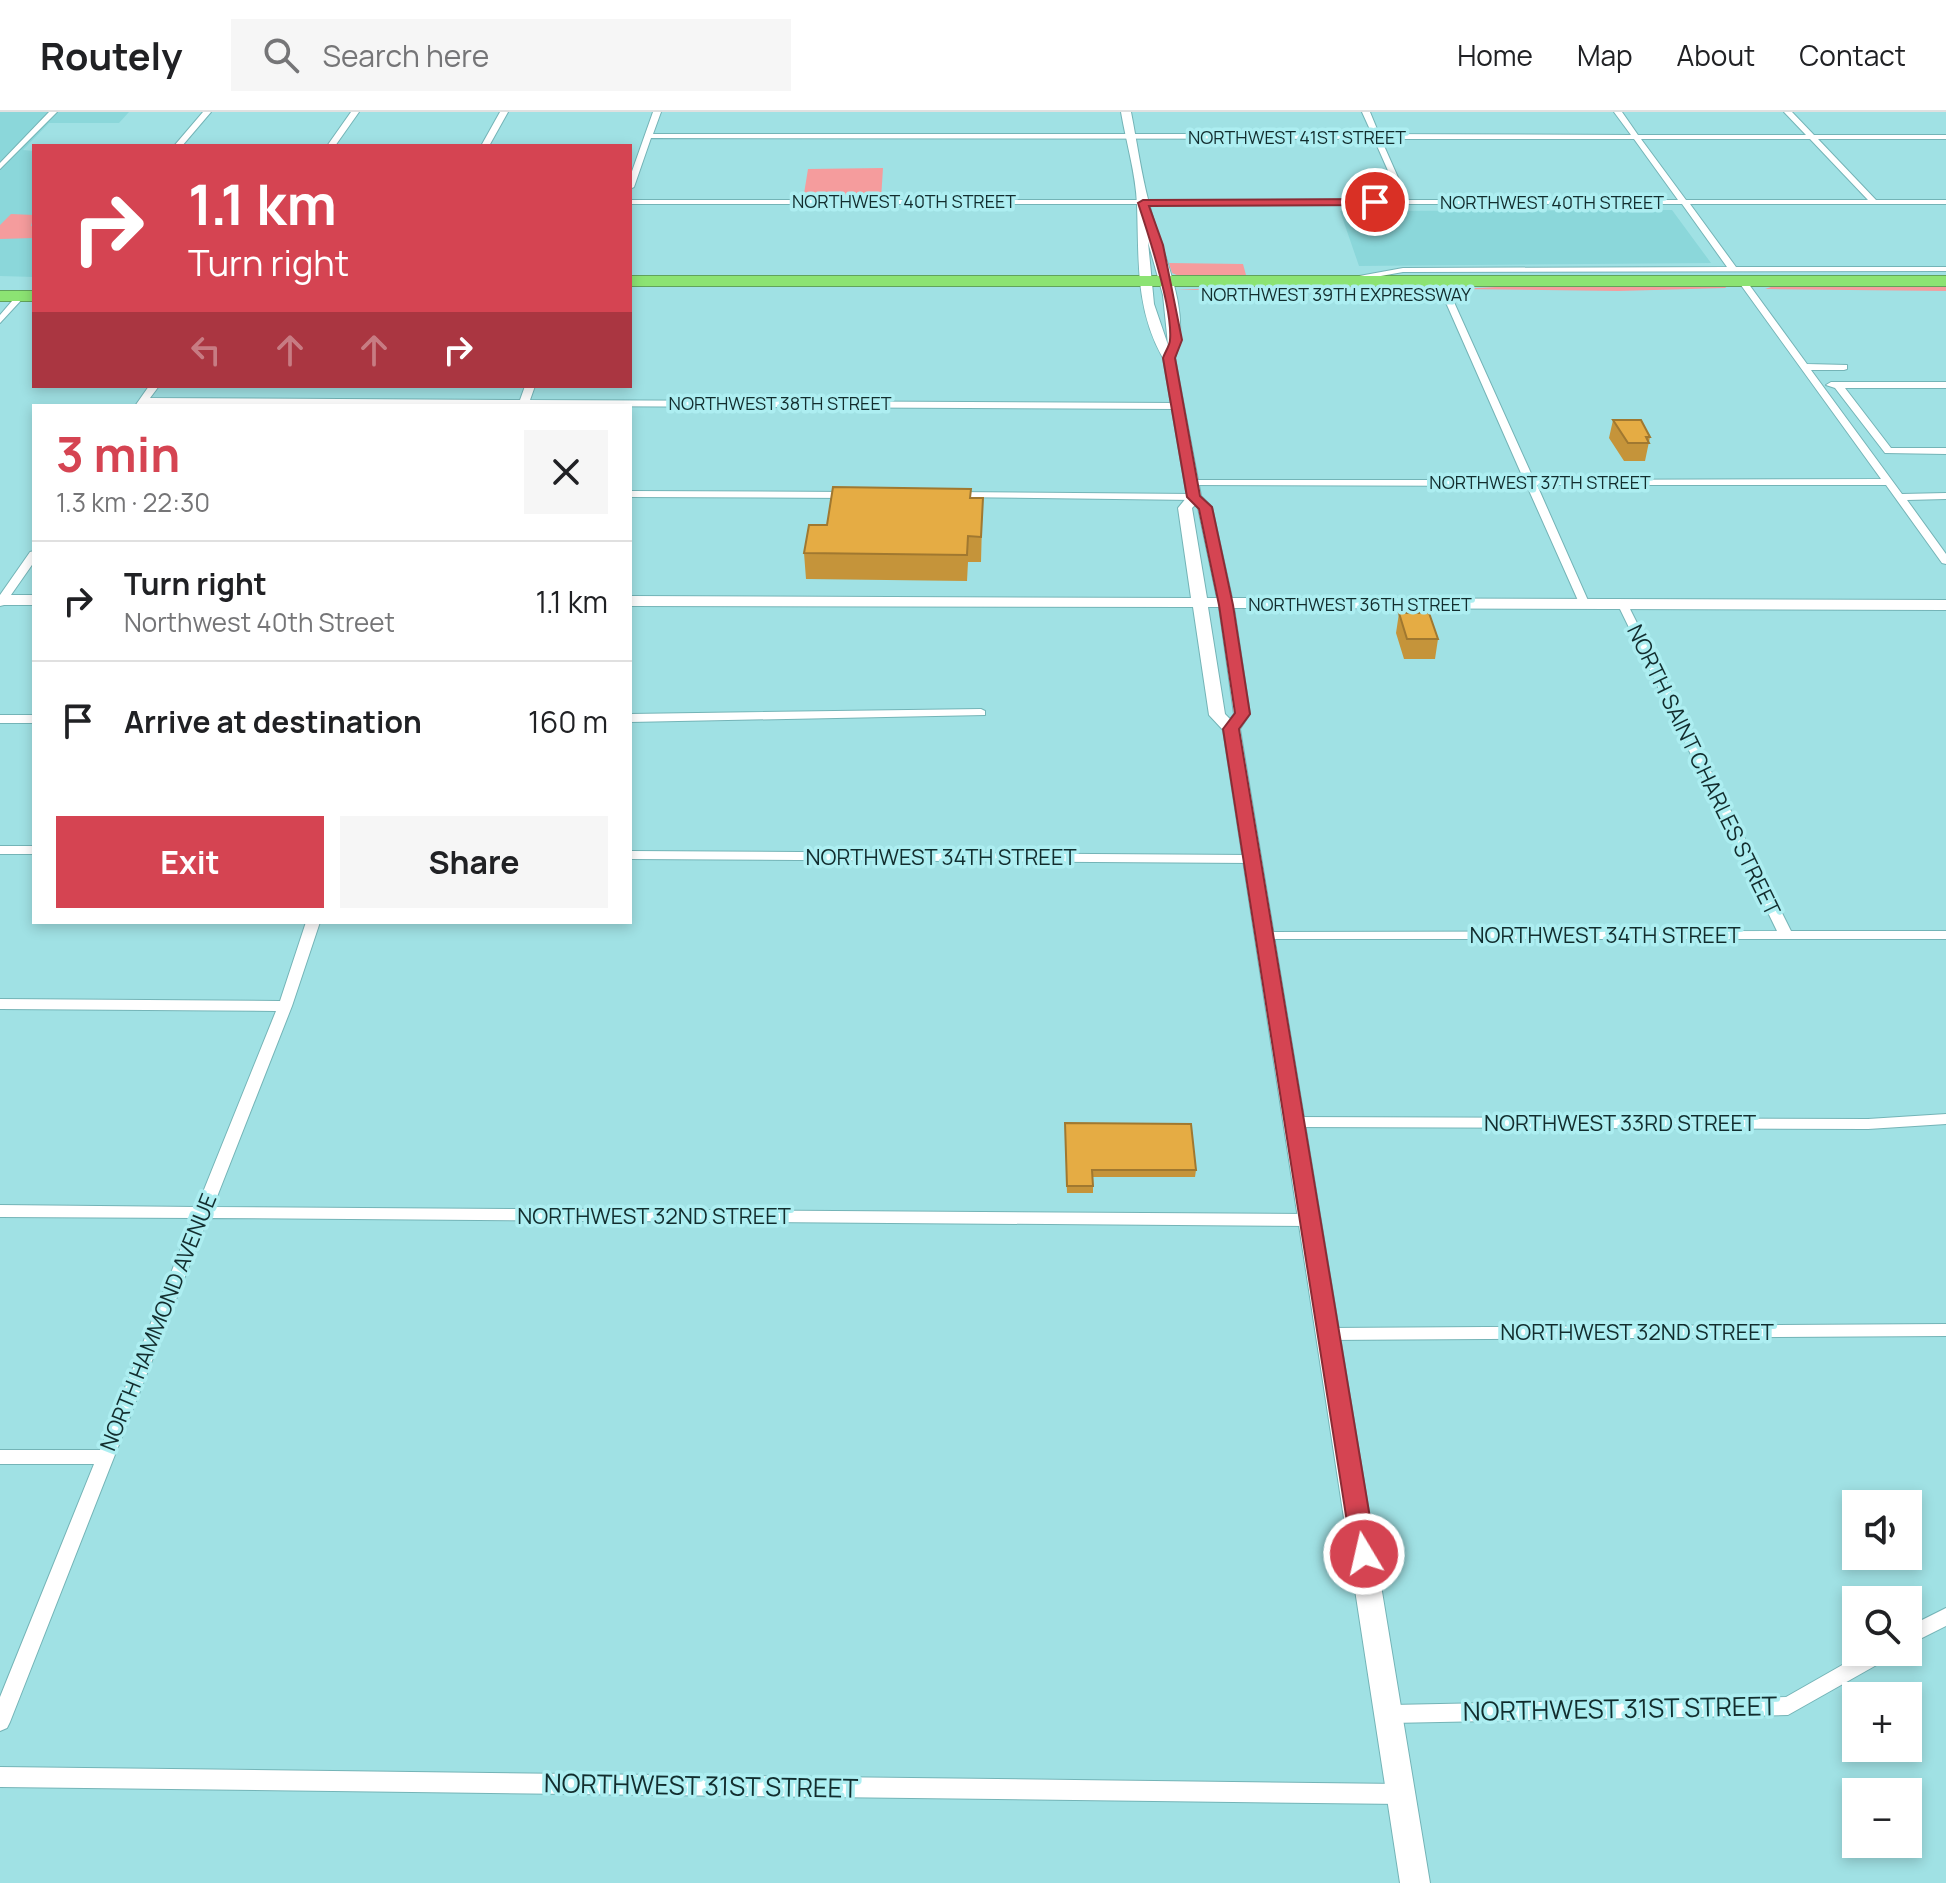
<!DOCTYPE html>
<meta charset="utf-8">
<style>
body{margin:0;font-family:Manrope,sans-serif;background:#f6f6f6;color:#202124;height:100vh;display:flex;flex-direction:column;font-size:30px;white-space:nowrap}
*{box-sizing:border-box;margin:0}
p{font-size:26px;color:#757577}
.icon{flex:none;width:44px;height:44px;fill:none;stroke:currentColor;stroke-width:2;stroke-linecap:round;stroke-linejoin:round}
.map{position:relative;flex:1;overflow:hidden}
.panel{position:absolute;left:32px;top:292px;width:600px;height:520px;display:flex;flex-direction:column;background:#fff;border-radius:0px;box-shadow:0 4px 12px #0003}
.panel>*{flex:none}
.top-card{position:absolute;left:32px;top:32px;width:600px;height:244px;border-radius:0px;box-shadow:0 4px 12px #0003;background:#d54452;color:#fff;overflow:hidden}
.buttons{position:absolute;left:1842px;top:1378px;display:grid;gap:16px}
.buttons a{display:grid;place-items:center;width:80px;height:80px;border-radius:0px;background:#fff;box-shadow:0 4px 12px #0003;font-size:40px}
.pin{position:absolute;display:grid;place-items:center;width:68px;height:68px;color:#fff;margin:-34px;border:4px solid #fff;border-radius:50%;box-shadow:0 2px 8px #0007}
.me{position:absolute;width:88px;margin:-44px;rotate:351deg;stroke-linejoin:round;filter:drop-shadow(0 0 6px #0008)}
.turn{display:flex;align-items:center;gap:28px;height:168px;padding:0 24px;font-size:36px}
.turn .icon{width:104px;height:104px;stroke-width:2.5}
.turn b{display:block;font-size:56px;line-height:68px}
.lanes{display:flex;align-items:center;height:76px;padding:0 24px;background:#0003;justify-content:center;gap:40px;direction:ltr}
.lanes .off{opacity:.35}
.round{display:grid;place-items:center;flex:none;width:84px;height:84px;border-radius:0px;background:#f6f6f6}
.headline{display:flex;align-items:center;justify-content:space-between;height:136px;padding:0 24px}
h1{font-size:48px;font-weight:700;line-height:60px;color:#d54452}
.cta{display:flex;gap:16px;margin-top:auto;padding:16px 24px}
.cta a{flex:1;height:92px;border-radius:0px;background:#d54452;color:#fff;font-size:32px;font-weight:700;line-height:92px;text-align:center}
.cta a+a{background:#f6f6f6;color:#202124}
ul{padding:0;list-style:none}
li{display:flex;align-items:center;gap:24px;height:120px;padding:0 24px;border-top:2px solid #e0e0e0}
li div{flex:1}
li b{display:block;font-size:30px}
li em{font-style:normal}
header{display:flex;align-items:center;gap:48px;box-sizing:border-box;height:112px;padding:0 40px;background:#fff;border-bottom:2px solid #e0e0e0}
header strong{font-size:38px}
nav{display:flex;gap:44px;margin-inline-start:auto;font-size:28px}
.search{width:560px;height:72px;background:#f6f6f6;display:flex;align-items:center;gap:20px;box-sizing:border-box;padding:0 28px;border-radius:0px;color:#757577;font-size:30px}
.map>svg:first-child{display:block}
</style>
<header>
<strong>Routely</strong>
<div class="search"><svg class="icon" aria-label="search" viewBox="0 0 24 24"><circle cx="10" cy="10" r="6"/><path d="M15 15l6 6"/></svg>Search here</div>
<nav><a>Home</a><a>Map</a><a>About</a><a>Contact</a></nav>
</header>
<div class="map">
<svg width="1946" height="1771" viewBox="0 0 1946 1771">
<rect width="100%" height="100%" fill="#a0e1e4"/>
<path fill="#8bd7da" d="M0,0H129L119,11H49L23,38L34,39V165L0,164Z
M1672,98L1711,151L1359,154L1340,99Z"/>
<path fill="#f59c9d" d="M883,56L881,87L803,88L808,57Z
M11,102L34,103L31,114H34V126L0,127V113Z
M1169,151L1243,152L1246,163L1179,164L1172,161Z
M1291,172H1421L1428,177L1177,178Z
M1557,172L1724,173L1726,176L1618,179L1456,177Z
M1946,172V179L1765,177L1774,174Z"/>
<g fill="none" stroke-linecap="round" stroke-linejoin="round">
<defs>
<path id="street" d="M49,0H57L0,57V51Z
M203,0H211L182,34H174Z
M351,0H359L335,34H327Z
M500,0H508L489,34H481Z
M653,0H661L653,22H1372L1362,0H1370L1379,22L1631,23L1614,0H1622L1638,23H1806L1784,0H1792L1814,23H1946V27H1818L1876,88H1946V92H1690L1736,155H1946V159L1403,160L1336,172L1332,169L1403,156L1727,155L1682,92H630V88H1401L1374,27L651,26L634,75L630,77V65ZM1381,27H1634L1678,88H1408ZM1641,27H1810L1868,88H1686Z
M1440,165L1444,168L1534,368L1881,367L1738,169L1745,167L1807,252L1847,253V257L1844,258H1811L1902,382L1946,381V387L1907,388L1946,442V452L1942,451L1886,373H1537L1590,493L1585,496L1580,493L1527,374L1188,373V369L1192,368H1524L1436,168Z
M18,182L25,184L0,211V203Z
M1946,270V276H1845L1891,336H1946V342L1885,341L1835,276L1826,273L1831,270Z
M149,274H159L150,286L520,288L525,274H535L530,288L1178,291L1183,294L1178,297L146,292L145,294H135Z
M630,379L849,380L854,383L849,386L630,385Z
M954,380L1194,382L1199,385L1194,388L950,385V381Z
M34,439V450L4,493L0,494V483L30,440Z
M1623,490L1628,493L1791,819H1946V827H1258L1256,824L1258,821L1263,820L1777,819L1618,493Z
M981,597L985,599V603L630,610V602Z
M0,603H34V611H0Z
M0,734H34V742H0Z
M630,739L1251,743L1257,747L1251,751L630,747Z
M306,810H320L292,894L213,1095L1309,1102L1315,1104L1317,1108L1315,1112L1309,1114L208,1106L10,1610L7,1616L0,1619V1585L94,1352H0V1338H100L193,1106L0,1105V1093L197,1095L276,899L0,897V887L280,889Z
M1946,1002V1012L1868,1017L1293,1015L1288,1014L1286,1010L1288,1006L1293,1005L1868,1007Z
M1946,1212V1224L1327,1228L1321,1227L1319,1222L1321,1217L1327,1216Z
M1946,1496V1514L1908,1533V1515Z
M1865,1540H1892L1889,1546L1788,1603L1391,1611L1384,1608L1381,1602L1384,1596L1391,1593L1786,1585Z
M0,1655L1402,1672L1409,1675L1412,1682L1409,1689L1402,1692L0,1675Z"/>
<path id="secondary" d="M1121,0H1131C1137,30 1141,61 1149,91C1160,138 1193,199 1175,246L1201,384L1212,395L1232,486L1946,488V498L1234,496L1250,602L1240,617L1430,1771H1400L1223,618L1209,603L1193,495L630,494V484L1191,486L1178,396L1187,385L1163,246C1135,197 1139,147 1137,93C1136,62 1126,30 1121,0ZM1148,130L1163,183L1168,233L1154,192ZM1195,393L1198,396L1217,486H1207L1192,396ZM1208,495H1219L1234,602L1230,607L1225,602Z
M0,483H34V493H0Z"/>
<path id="highway" d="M630,164H1946V174H630Z
M0,179H34V189H0Z"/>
</defs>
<use href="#street" stroke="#74b4b7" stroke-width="2"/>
<use href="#secondary" stroke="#74b4b7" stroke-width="2"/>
<use href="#highway" stroke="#61a35b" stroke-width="2"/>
<use href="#street" fill="#fff" fill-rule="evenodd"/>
<use href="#secondary" fill="#fff" fill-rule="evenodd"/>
<use href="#highway" fill="#8ce373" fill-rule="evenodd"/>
</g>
<path fill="#c5943a" d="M1613,308L1650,325L1645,349H1624L1609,326Z
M971,386H983L982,411L981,450H968L967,469L806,467L804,441L827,413Z
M1399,501L1438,527L1435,547H1404L1396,521Z
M1065,1019L1196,1058L1195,1065H1093V1081H1067Z"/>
<path fill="#e5ac44" stroke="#a07830" stroke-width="2" d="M1613,308H1641L1650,325H1646L1649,331H1628Z
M833,375L971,377L970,386H983L981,425L968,424L967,443L804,441L809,413H827Z
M1399,501H1429L1438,527H1407Z
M1065,1011L1191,1012L1196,1058H1092L1093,1074H1067Z"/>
<path fill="#d54452" stroke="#8a2c35" stroke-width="2" d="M1375,87L1379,93L1149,94L1163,133L1182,228L1175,246L1200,384L1212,395L1233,493L1250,602L1239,617L1376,1442L1372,1449L1364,1452L1355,1449L1352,1442L1223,617L1235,601L1219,493L1199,397L1187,385L1163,246C1165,240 1170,233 1170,228C1173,197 1148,121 1138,91L1143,88Z"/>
<g text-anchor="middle" stroke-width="7" stroke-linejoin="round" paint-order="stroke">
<g font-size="18" fill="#122d2e" stroke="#adeef1">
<text x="1297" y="32">NORTHWEST 41ST STREET</text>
<text x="904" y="96">NORTHWEST 40TH STREET</text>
<text x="1552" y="97">NORTHWEST 40TH STREET</text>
<text x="1336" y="189">NORTHWEST 39TH EXPRESSWAY</text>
<text x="780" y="298">NORTHWEST 38TH STREET</text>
<text x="1540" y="377">NORTHWEST 37TH STREET</text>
<text x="1360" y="499">NORTHWEST 36TH STREET</text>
</g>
<g font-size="22" fill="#122d2e" stroke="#adeef1">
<text transform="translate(1704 658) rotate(64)" y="8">NORTH SAINT CHARLES STREET</text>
<text x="941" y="753">NORTHWEST 34TH STREET</text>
<text x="1605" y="831">NORTHWEST 34TH STREET</text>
<text x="1620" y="1019">NORTHWEST 33RD STREET</text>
<text x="654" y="1112">NORTHWEST 32ND STREET</text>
<text transform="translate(158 1210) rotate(-68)" y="8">NORTH HAMMOND AVENUE</text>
<text x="1637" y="1228">NORTHWEST 32ND STREET</text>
</g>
<g font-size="26" fill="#122d2e" stroke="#adeef1">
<text transform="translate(1620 1597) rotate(-1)" y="9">NORTHWEST 31ST STREET</text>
<text transform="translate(701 1674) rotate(1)" y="9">NORTHWEST 31ST STREET</text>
</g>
</g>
</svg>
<div class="buttons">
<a><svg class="icon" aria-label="sound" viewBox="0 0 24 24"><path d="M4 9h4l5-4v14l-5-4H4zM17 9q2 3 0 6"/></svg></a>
<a><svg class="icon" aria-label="search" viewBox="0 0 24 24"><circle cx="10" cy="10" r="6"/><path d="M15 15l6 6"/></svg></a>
<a>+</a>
<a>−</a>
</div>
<div class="pin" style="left:1375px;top:90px;background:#d93025"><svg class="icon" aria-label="arrive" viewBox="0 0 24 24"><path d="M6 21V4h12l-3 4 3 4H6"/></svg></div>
<svg class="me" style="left:1364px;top:1442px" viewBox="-20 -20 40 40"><circle r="17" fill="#d54452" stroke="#fff" stroke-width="3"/><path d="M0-11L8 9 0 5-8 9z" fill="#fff"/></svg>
<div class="top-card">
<div class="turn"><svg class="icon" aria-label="right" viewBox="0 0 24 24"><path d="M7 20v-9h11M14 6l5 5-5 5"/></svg><div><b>1.1 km</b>Turn right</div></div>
<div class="lanes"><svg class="icon off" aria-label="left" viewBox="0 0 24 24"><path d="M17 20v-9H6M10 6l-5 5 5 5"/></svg><svg class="icon off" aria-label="ahead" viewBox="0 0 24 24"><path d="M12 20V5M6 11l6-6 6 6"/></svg><svg class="icon off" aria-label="ahead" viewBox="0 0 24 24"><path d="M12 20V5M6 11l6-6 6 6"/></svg><svg class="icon" aria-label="right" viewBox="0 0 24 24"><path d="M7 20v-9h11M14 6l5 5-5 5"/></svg></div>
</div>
<section class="panel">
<div class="headline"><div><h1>3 min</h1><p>1.3 km · 22:30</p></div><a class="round"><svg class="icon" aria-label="close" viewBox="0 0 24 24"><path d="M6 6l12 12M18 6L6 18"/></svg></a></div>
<ul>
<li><svg class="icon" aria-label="right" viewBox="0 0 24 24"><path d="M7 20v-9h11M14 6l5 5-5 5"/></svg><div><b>Turn right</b><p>Northwest 40th Street</p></div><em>1.1 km</em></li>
<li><svg class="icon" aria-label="arrive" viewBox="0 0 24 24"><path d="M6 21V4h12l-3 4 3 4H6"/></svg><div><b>Arrive at destination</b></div><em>160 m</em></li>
</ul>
<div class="cta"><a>Exit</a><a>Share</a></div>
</section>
</div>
